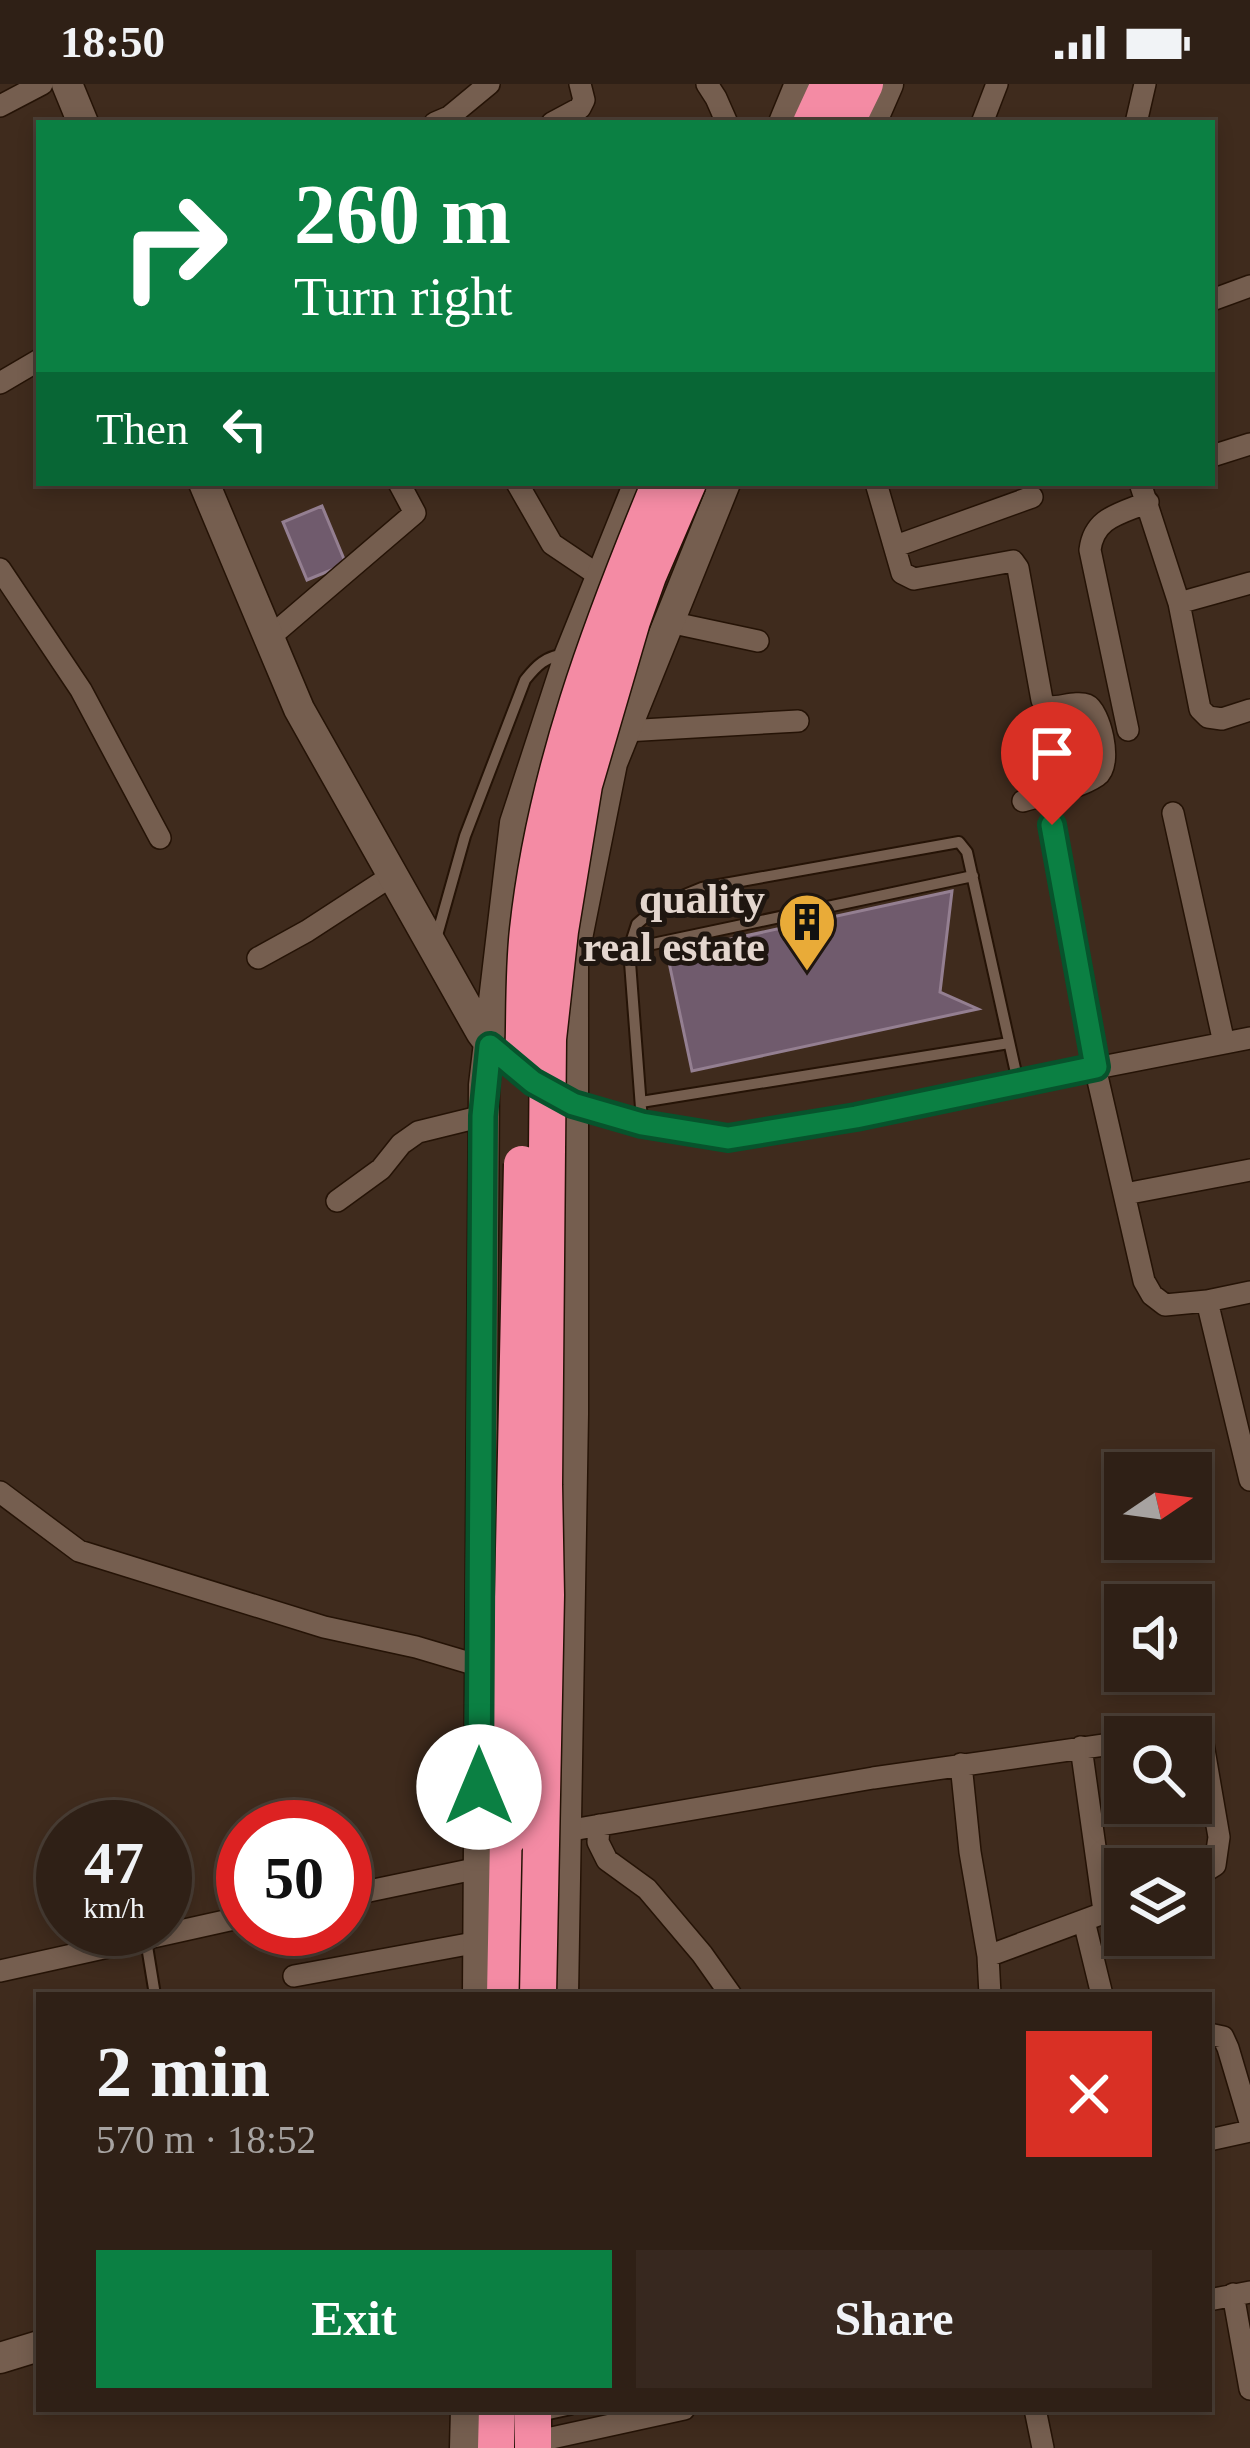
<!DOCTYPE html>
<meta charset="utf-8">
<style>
body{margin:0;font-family:"Times New Roman",serif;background:#37281f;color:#f1f3f6;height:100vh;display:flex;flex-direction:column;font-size:45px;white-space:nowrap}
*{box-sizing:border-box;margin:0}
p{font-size:39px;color:#a7a3a1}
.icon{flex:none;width:66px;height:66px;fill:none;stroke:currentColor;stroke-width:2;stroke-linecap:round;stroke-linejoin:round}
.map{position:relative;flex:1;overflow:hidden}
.details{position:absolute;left:36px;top:1908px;width:1176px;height:420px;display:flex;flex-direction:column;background:#2f2016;border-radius:0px;box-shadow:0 6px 18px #0003,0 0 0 3px #4a3e35}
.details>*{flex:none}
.hud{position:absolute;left:36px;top:36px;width:1179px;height:366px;border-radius:0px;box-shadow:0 6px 18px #0003,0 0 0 3px #4a3e35;background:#0b8043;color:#fff;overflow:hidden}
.needle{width:78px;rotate:77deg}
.fabs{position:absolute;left:1104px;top:1368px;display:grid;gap:24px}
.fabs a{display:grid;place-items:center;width:108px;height:108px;border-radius:0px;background:#2f2016;box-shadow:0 6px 18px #0003,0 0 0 3px #4a3e35;font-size:60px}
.speed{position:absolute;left:36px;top:1716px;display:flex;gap:24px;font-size:60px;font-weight:700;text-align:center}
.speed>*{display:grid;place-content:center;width:156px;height:156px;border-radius:50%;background:#2f2016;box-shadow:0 6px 18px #0003,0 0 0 3px #4a3e35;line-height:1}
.speed small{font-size:30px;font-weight:400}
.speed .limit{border:18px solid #d22;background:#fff;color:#111}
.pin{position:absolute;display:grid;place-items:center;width:102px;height:102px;color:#fff;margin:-123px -51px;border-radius:50% 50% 50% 0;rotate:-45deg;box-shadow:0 0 12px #0007}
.pin .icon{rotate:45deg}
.me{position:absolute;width:132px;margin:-66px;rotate:0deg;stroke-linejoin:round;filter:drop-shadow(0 0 9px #0008)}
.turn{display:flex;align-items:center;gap:42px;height:252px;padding:0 60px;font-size:54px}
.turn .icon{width:156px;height:156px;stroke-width:2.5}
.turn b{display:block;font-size:84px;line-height:102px}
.then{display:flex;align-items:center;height:114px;padding:0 60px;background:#0003;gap:24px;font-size:45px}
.round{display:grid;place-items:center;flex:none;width:126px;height:126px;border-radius:0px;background:#37281f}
.overview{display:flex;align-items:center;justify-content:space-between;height:204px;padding:0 60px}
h1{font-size:72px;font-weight:600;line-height:90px}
.primary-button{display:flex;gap:24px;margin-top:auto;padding:24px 60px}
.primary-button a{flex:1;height:138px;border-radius:0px;background:#0b8043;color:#fff;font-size:48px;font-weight:600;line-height:138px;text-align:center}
.primary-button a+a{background:#37281f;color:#f1f3f6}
.status{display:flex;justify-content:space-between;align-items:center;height:84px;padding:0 60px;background:#2f2016;direction:ltr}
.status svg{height:33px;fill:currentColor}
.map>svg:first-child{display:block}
</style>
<div class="status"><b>18:50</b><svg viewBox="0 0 49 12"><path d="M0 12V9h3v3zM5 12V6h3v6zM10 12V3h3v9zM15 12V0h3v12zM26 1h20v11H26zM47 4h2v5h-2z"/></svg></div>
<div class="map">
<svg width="1250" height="2364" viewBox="0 0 1250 2364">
<rect width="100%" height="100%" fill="#3f2b1d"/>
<path fill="#705b6d" stroke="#947f91" stroke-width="3" d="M322,422L346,480L307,496L283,438Z
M952,807L940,908L978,925L692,987L667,869Z"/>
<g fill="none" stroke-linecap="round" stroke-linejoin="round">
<defs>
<path id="lane" d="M436,855L465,752L525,596C537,581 545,573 565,570
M629,865L637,840L658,822L702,804L959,758L967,768L1018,998
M641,1018L1009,959
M642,1037L629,865L973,792
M146,1856L155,1911
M548,2330L571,2325"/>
<path id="street" d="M707,0L716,14L727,39
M0,22L42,0
M435,39L449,33L489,0
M552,39L580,24L584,16L580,0
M982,39L997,0
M1136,39L1145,0
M1212,216L1250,202
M0,299L39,276
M1212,372L1250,360
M517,399L552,460L601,493
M876,399L902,489L914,495L1013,477L1018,484L1042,616L1048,623C1059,624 1077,617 1087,621C1099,626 1114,680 1097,692C1078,705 1046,710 1023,717
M1140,399L1179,519L1200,625L1208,633L1222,635L1250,626
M896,462L1032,413
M0,485L81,606L160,754
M1179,519L1250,499
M669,538L758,557
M270,553L415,429L399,399
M1128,646L1090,466C1094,433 1120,430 1148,418
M625,647L798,637
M1173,729L1224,959
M1052,741L1095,983L1144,1197L1152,1211L1165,1221L1207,1217L1250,1396
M258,874L307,847L393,791
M573,1020L679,1048L744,1053L1250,954
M1125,1110L1250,1086
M337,1117L381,1085L401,1060L418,1048L483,1032
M1207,1217L1250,1208
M0,1408L79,1467L324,1543L416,1563L480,1582
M1158,1653L1178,1650L1185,1653
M1191,1655L1203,1660L1219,1753L1215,1781L1191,1796
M1081,1663L1104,1827
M961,1680L970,1768L988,1872L990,1911
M599,1741L598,1758L607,1776L647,1805L702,1870L731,1911
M566,1747L873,1694L1125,1658
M345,1812L479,1784
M1084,1837L1102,1911
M988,1872L1125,1821
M0,1887L243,1833
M294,1892L479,1858
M1209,1950L1223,1953L1228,1964L1250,2038
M1209,2056L1250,2047
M1233,2210L1250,2305
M1209,2216L1250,2208
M1035,2325L1043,2364
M547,2355L684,2325"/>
<path id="secondary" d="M67,0L83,39
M784,39L800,0
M871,39L888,0
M204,399L299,625L481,948L493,964
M478,1911L484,1001L515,739L570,570L639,399
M563,1911L573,1330V874L612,679L725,399
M0,2274L39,2262
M465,2364L466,2325"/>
<path id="highway" d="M811,39L829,0
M846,39L865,0
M505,1911L508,1754
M533,2325V2364
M496,2364L497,2325"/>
</defs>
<use href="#lane" stroke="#251306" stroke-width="14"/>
<use href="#street" stroke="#251306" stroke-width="24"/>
<use href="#secondary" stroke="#251306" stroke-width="33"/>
<use href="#highway" stroke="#251306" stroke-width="39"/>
<use href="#lane" stroke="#755e4f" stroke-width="10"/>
<use href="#street" stroke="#755e4f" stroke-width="21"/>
<use href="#secondary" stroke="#755e4f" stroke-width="30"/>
<use href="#highway" stroke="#f48ba4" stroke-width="36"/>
<defs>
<path id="highway-bridge" d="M523,983C525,938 523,891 528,846C545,689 600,543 660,399
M508,1754L522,1080
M538,1911L546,1511L544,1401L548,955L560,847L584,701L632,537L648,492L688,399"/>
</defs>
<use href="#highway-bridge" stroke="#251306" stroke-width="39" stroke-linecap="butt"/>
<use href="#highway-bridge" stroke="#f48ba4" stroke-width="36"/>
</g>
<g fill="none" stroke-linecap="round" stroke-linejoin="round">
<defs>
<path id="route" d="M479,1703L483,1032L490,962L533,998L573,1020L642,1040L728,1054L856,1033L1096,983L1052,741"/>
</defs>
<use href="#route" stroke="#07532c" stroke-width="30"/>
<use href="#route" stroke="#0b8043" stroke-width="21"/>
</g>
<defs>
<symbol id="building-pin" viewBox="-11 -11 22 30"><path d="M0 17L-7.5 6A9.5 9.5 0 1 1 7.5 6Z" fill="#e9ab38" stroke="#1f1610"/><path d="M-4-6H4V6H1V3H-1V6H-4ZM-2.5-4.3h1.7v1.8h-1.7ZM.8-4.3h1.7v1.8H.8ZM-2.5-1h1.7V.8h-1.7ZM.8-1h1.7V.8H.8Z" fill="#111"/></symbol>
</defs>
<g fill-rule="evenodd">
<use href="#building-pin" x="774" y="805" width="66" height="90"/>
</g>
<g text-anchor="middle" stroke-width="10" stroke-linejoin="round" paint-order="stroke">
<g font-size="42" font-weight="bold" fill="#e4d6ce" stroke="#1f1610" text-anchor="end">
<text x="765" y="829">quality<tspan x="765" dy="48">real estate</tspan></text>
</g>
</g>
</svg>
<div class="fabs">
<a><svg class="needle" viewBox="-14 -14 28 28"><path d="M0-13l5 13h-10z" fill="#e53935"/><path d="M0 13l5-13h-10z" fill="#a7a3a1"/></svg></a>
<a><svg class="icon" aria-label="sound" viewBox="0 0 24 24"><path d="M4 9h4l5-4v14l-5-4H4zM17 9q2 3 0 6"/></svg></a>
<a><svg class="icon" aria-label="search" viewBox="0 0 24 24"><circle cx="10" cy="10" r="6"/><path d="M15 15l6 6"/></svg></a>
<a><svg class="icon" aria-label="layers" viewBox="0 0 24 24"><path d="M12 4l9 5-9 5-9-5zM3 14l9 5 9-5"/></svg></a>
</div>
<div class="speed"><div>47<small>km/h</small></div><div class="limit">50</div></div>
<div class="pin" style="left:1052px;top:741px;background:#d93025"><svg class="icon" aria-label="arrive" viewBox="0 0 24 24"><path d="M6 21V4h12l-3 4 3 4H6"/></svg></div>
<svg class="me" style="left:479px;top:1703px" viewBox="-20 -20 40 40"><circle r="19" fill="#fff"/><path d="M0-13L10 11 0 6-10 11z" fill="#0b8043"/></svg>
<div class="hud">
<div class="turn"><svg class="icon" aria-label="right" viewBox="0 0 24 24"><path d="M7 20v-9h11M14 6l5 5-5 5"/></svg><div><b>260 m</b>Turn right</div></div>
<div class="then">Then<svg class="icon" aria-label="left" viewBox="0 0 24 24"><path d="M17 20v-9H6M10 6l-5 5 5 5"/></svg></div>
</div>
<section class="details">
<div class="overview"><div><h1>2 min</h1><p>570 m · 18:52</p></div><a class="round" style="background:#d93025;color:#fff"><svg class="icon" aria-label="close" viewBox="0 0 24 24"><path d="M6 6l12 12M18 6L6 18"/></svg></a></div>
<div class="primary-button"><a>Exit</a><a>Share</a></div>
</section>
</div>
